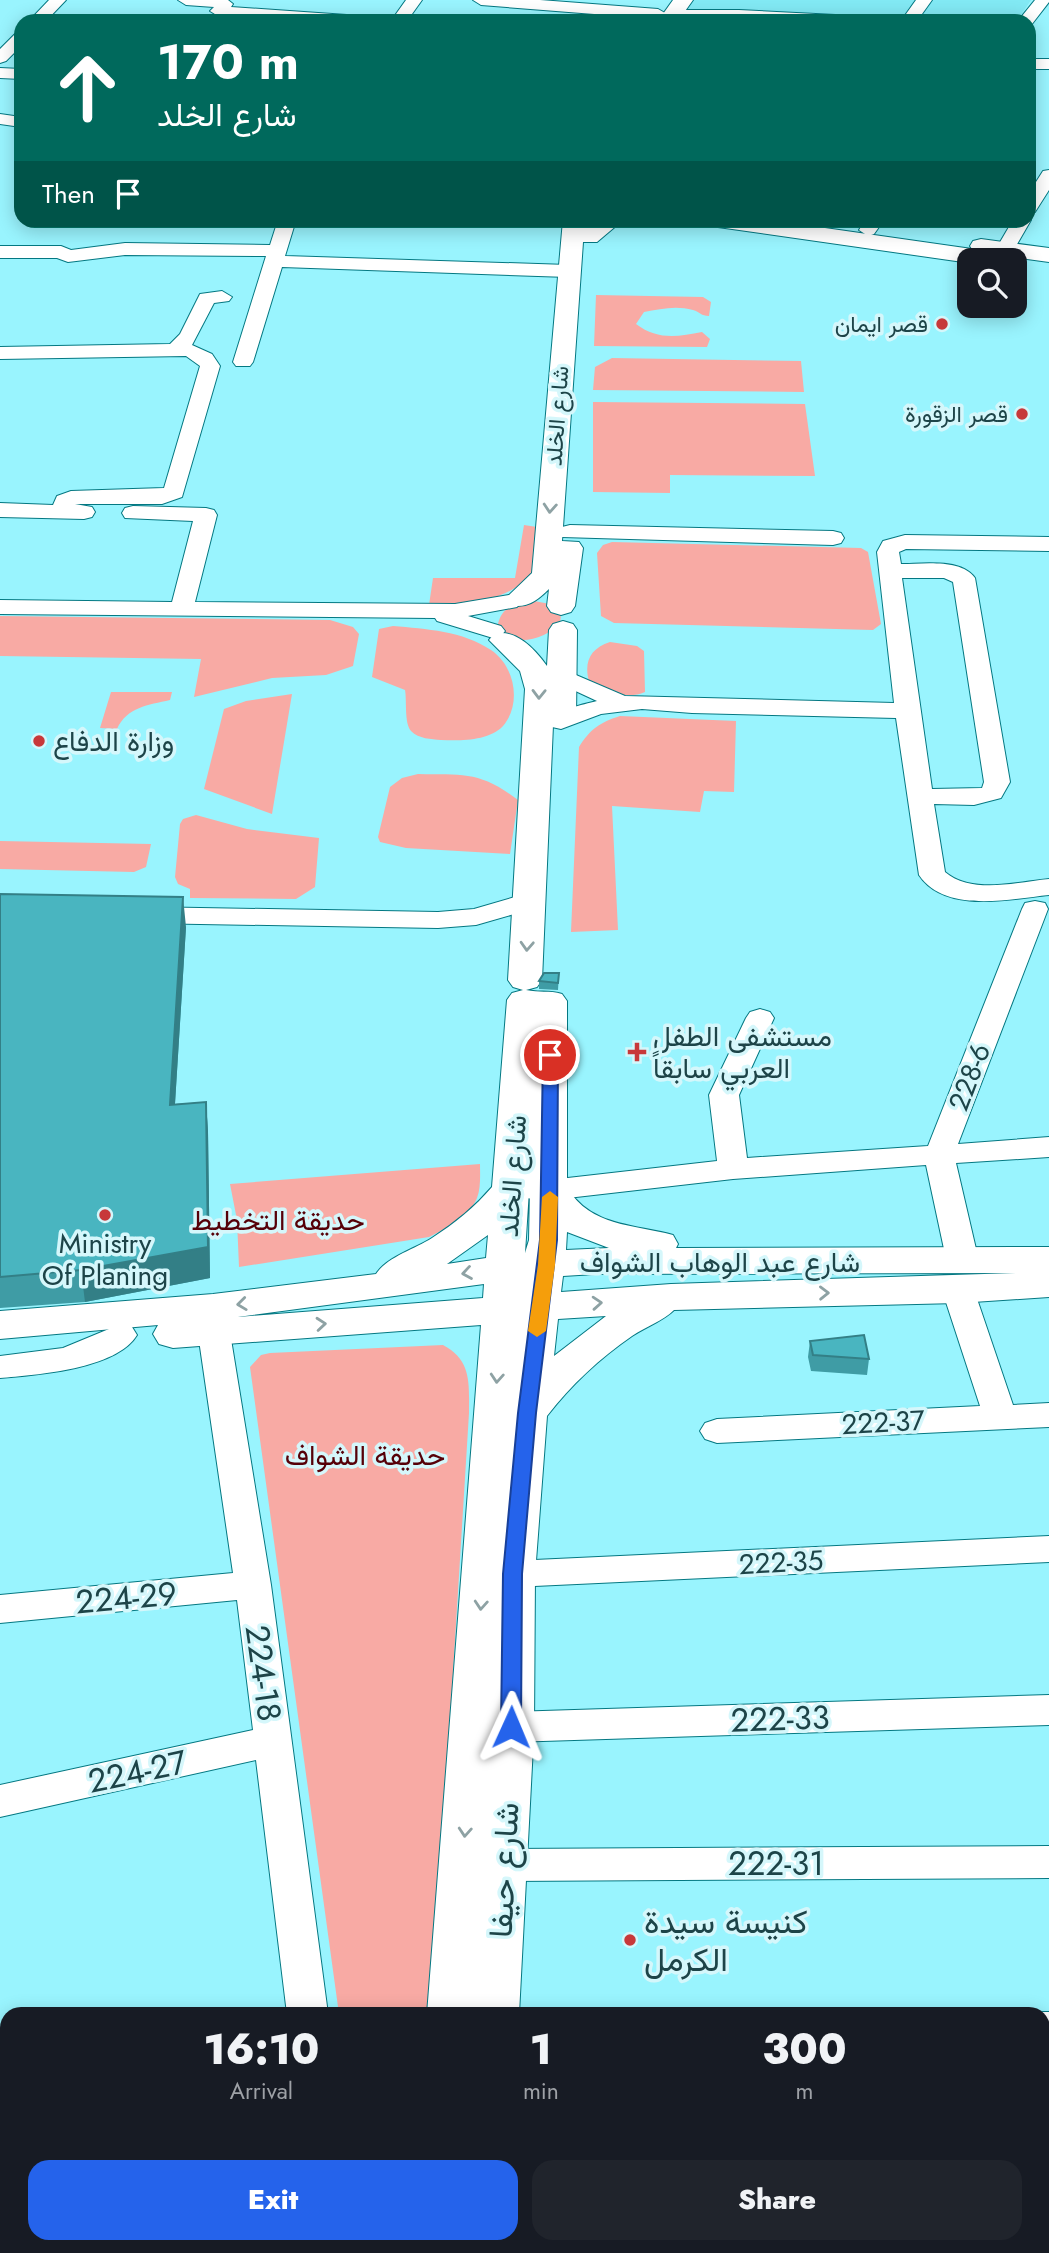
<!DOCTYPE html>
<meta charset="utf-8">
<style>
body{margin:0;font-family:Jost,Vazirmatn,sans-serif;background:#20242c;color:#f1f3f6;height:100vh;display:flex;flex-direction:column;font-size:26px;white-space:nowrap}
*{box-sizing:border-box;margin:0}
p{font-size:23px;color:#9ea1a6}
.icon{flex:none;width:38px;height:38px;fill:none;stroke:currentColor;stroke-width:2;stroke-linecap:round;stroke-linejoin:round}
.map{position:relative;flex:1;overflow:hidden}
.drawer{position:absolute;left:0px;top:2007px;width:1050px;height:247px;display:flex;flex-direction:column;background:#171b24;border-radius:21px 21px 0 0;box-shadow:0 4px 18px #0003}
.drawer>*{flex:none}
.top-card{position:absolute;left:14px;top:14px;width:1022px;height:214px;border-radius:21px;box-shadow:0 4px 18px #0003;background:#00695c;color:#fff;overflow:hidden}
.buttons{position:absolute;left:957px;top:248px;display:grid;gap:14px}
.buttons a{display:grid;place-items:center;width:70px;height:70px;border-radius:14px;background:#171b24;box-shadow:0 4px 18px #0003;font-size:35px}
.pin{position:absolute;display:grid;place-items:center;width:60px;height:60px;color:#fff;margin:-30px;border:4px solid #fff;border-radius:50%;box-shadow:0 2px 7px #0007}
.me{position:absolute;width:77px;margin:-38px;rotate:1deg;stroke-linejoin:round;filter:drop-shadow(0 0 5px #0008)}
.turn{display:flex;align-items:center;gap:24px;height:147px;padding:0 28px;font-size:32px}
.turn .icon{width:91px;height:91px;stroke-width:2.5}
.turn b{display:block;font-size:49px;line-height:60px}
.then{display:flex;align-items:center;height:66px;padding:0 28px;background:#0003;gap:14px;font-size:26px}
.eta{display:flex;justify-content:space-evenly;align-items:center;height:119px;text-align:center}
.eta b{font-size:42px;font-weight:800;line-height:49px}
.button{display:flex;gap:14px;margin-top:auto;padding:14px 28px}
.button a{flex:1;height:80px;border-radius:21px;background:#2563eb;color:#fff;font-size:28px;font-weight:800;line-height:80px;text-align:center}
.button a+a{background:#20242c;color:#f1f3f6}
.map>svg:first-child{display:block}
</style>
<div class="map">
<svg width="1049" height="2253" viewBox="0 0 1049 2253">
<rect width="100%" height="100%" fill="#99f4fe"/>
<path fill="#82e9f4" d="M692,0H1031L1017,21H679Z"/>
<path fill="#f8aaa4" d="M596,295L703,297L711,302L709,316C701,316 700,312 693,310C676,305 660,309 644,312L636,324C657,340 677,337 702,332L710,339L707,347L594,346Z
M612,358L801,361L804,392L593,390L595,367Z
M593,402L805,404L815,476L670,475V493L593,492Z
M524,525L537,527L533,574C503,603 468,605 429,605L433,578H515Z
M612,542L861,548L868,552L881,624L873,630L614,623L601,616L597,553L603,545Z
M534,601L550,604L561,614L560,624C545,639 509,651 498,624C502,605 518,604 534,601Z
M0,616L330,620L353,627L359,634L353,666L326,675L272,678L194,697L201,659L0,656Z
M393,626C426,629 463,631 491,650C515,666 522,704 503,726C489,741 460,741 441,740C431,739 419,739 411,731C404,723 407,700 405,690L372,677L379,629Z
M610,642L637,646L644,651L645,692C627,700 607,691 590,685C583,663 589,649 610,642Z
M111,692H172L170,700C148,705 127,707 117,729L100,728Z
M292,694L272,814L204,789L224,709L246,701Z
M620,716L736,721L734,792L704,791L700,812L612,806L618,930L571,932L579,747C590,729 601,722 620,716Z
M418,774C464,775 480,771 518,800L510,854L406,848L380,842L378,837L390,787L402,778Z
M196,815L247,829L319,838L315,887L296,899L190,898V889L178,884L175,877L180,824L183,819Z
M0,841L151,844L146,867L134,872L0,869Z
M480,1164C480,1174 481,1188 477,1198C470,1216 445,1229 429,1237L239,1267L237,1220L230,1184Z
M443,1345C472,1360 469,1384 469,1413L432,2014H339L250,1367L261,1355L270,1353Z"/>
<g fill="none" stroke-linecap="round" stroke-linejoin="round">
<defs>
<path id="minor" d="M49,0H66L46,21H29Z
M178,0H228L233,4L231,7L361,16L369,21H294L218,16L210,11L214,7L186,5Z
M406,0H422L407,21H391Z
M473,0H540L658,9L665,13L672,10H739L855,16L863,21L672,20L665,16L658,19L481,5Z
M916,0H932L917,21H901Z
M1035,0H1049V2L1032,24L1029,25V21H1018Z
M21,32V46L6,61L0,63V49L15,34Z
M1029,59H1049V69H1029Z
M0,68L21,69V79L0,78Z
M0,114L21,117V127L0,124Z
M1049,170V190L1035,212L1029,213V193L1043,171Z
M1029,217L1031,220L1012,253H998L996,249L1013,220H1029Z
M74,220H92V221L83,226L77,225Z
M278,220H296L285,256L568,265L577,271L568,277L282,267L253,362L250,366H236L233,362L266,256L125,255L68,262L57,258H0V246H61L71,250L125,243L270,245Z
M865,220H884L874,234L868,236L859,230Z
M222,291L232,297L229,301L214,303L192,345L212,354L220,366L182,497L162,504H75L92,507L95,512L92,517L84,519L0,517V503L53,505L57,496L71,491L164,488L200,366L186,356L0,359V347L170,344L180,334L200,294Z
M133,506L206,508L214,510L217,515L195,602L455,604L509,595L517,597L521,602L517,607L468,616L501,626L505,631L501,636L493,638L437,621L435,618L0,614V600L172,602L193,521L125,518L122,513L125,508Z
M570,525L833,531L841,533L844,538L841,543L833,545L562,537L559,532L562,527Z
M905,535L1049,537V551L906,549L899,552L901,564C922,564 961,558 975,578L1010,782L1001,798L974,805L934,804L945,872C972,895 1017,882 1049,879V895C1010,899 945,914 919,875L896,718L692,713L642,709L601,714L561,729L552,727L549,722C558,709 582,705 597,701L554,681L550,676L554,671L562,669L625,696L894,703L877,552L883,541ZM902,578H944L953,582L984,782L982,788L932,789Z
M529,893L539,895L542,901L539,907L476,925L438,928L144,923L134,921L130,915L134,909L144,907L438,912L474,909Z
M1035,901L1045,903L1048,909L958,1144L1049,1137V1157L956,1163L976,1249L971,1256L960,1259L949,1256L944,1249L926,1165L733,1179L550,1200L500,1196L496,1189L500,1182L511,1179L550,1180L717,1161L709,1095L746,1018L750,1012L760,1009L770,1012L774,1018L739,1095L747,1158L928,1146L1022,909L1025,903Z
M958,1279L969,1282L974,1290L1013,1405L1049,1403V1427L717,1443L705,1439L700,1431L705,1423L717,1419L980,1406L942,1290L947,1282Z
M214,1322L225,1325L230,1333L271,1585L328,2014H287L256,1760L0,1817V1785L253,1730L237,1600L0,1623V1595L233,1573L198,1333L203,1325Z
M121,1324L132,1327L137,1335C117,1369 36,1375 0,1378V1356L63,1348Z
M1049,1536V1562L513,1587L500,1583L495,1574L500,1565L513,1561Z
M1049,1695V1725L511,1742L498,1737L492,1727L498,1717L511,1712Z
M1049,1846V1878L503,1881L489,1876L483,1865L489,1854L503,1849Z
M1043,2012H1049V2048H1043V2014H1037Z
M319,2247H363L364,2253H320Z"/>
<path id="major" d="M673,0H693L678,21H658Z
M563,220H585L584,228L595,220H623L597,242H583L562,541L579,542L583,548L575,606L571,612L561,615L551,612L547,606L549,589C537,601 526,609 509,605L505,599L532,573Z
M707,220H769L972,249L970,246L973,241L981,239L1049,248V262L1013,257L1016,261L1015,262L970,261V263L718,227L710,225Z
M563,621L573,624L577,630L576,718L572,724L561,727L553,725L542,980L537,987L526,990C539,993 549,990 562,994L567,1001V1188C592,1227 632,1224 673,1235L678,1244L676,1248L1049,1247V1297L958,1303L674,1310C663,1321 645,1327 632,1336C600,1358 571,1385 547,1416L535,1574L534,1727L519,2014H427L481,1325L173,1348L159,1344L153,1334L158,1325L0,1339V1311L213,1294L376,1274C387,1257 415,1249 432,1238C454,1224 475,1207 492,1187L507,1000L512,993L523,990L513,987L508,980L525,689L520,671L489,640L494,634C515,628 535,649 547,666L549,630L553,624ZM530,1189L529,1240L525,1253L529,1190ZM567,1232L609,1248L566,1250ZM488,1235L486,1258L447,1264ZM1016,1273L671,1284L561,1292L563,1276L595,1274ZM484,1284L483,1298L238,1317ZM606,1316L554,1356L558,1319Z
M408,2247H505V2253H407Z"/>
</defs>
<use href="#minor" stroke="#047882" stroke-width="2"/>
<use href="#major" stroke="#047882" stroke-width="2"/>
<use href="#minor" fill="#fff" fill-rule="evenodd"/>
<use href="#major" fill="#fff" fill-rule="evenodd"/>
</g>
<path fill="#3f9ca5" d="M0,894L186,927L175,1104L206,1102L208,1132L210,1278L85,1302L0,1308Z
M559,973L558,990L539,989V981Z
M810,1341L869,1359L867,1375L811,1371L808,1357Z"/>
<path fill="#337f86" d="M183,897L186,927L173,1135L170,1105Z
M206,1102L208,1132L210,1278L85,1302L81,1270Z"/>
<path fill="#49b5c0" stroke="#337f86" stroke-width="2" d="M0,894L183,897L170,1105L206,1102L208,1247L81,1270L0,1277Z
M544,973H559L558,983L539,981Z
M864,1335L869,1359L813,1355L810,1341Z"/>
<defs><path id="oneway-chevron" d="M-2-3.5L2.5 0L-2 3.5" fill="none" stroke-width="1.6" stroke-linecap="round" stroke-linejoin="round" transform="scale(1.75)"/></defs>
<g stroke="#8ea2a4">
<use href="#oneway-chevron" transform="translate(550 508) rotate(94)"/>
<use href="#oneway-chevron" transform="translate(539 694) rotate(91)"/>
<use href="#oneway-chevron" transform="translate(527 946) rotate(93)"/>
<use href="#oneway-chevron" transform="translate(467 1273) rotate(171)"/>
<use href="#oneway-chevron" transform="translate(824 1293) rotate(-1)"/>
<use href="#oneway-chevron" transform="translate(597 1303) rotate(-4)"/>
<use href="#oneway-chevron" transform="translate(242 1304) rotate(173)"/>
<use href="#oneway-chevron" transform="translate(321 1324) rotate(-5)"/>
<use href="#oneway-chevron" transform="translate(497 1378) rotate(94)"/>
<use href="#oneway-chevron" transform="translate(481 1605) rotate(94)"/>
<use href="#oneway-chevron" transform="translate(465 1832) rotate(94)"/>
</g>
<path fill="#2563eb" stroke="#184099" stroke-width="2" d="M550,1051L558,1055L557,1240L536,1413L522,1574L521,1727L518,1732L511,1734L504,1732L501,1727L503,1574L518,1413L540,1240L543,1055Z"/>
<path fill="#f59e0b" d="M550,1191L558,1197L555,1265L546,1331L537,1337L528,1331L538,1265L542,1197Z"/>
<g fill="#c7383a" stroke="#d5f7fb" stroke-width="2.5">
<circle cx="942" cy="324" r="7"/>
<circle cx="1022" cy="414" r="7"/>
<circle cx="39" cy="741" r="7"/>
<path d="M633.5 1041.5h7v7h7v7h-7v7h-7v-7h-7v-7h7z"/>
<circle cx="105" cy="1215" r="7"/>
<circle cx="630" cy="1940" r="7"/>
</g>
<g text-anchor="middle" stroke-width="7" stroke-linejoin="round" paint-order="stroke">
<g font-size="23" fill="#1d4448" stroke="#d5f7fb" text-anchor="end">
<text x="928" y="332">قصر ايمان</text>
<text x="1008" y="422">قصر الزقورة</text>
</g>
<g font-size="23" fill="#1d4448" stroke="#d5f7fb">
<text transform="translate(557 416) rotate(-86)" y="8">شارع الخلد</text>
</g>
<g font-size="28" fill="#1d4448" stroke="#d5f7fb" text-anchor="start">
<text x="53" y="751">وزارة الدفاع</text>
<text x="653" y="1046">مستشفى الطفل<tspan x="653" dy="32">العربي سابقاً</tspan></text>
<text x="105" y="1253" text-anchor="middle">Ministry<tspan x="105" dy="32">Of Planing</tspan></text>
</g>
<g font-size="28" fill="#1d4448" stroke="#d5f7fb">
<text transform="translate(969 1077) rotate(-69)" y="10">228-6</text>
<text transform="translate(512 1176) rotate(-86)" y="10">شارع الخلد</text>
<text x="720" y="1272">شارع عبد الوهاب الشواف</text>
<text transform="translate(883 1422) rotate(-3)" y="10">222-37</text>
<text transform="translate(781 1562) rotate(-3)" y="10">222-35</text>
</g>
<g font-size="28" fill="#560008" stroke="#d5f7fb">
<text x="278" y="1230">حديقة التخطيط</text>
<text x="365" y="1465">حديقة الشواف</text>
</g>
<g font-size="33" fill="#1d4448" stroke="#d5f7fb">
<text transform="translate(126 1597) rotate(-5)" y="12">224-29</text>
<text transform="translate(264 1673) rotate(82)" y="12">224-18</text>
<text transform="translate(780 1718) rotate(-2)" y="12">222-33</text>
<text transform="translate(137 1771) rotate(-12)" y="12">224-27</text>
<text x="776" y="1875">222-31</text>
<text transform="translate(503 1870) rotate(-87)" y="12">شارع حيفا</text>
</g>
<g font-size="33" fill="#1d4448" stroke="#d5f7fb" text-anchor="start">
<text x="644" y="1933">كنيسة سيدة<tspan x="644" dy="38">الكرمل</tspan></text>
</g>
</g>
</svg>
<div class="buttons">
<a><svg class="icon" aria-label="search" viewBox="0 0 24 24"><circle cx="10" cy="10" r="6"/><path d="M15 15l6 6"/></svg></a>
</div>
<div class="pin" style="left:550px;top:1055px;background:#d93025"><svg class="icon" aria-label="arrive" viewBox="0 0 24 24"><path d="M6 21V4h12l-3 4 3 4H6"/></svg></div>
<svg class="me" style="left:511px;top:1727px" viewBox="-20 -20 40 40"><path d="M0-17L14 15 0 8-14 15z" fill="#2563eb" stroke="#fff" stroke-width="4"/></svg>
<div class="top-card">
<div class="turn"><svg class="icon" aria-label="ahead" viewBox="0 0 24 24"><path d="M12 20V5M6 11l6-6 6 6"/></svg><div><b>170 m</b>شارع الخلد</div></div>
<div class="then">Then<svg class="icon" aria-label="arrive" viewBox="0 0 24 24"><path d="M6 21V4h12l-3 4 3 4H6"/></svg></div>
</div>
<section class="drawer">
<div class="eta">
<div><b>16:10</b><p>Arrival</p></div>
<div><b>1</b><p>min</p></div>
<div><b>300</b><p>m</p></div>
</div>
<div class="button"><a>Exit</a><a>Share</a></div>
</section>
</div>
